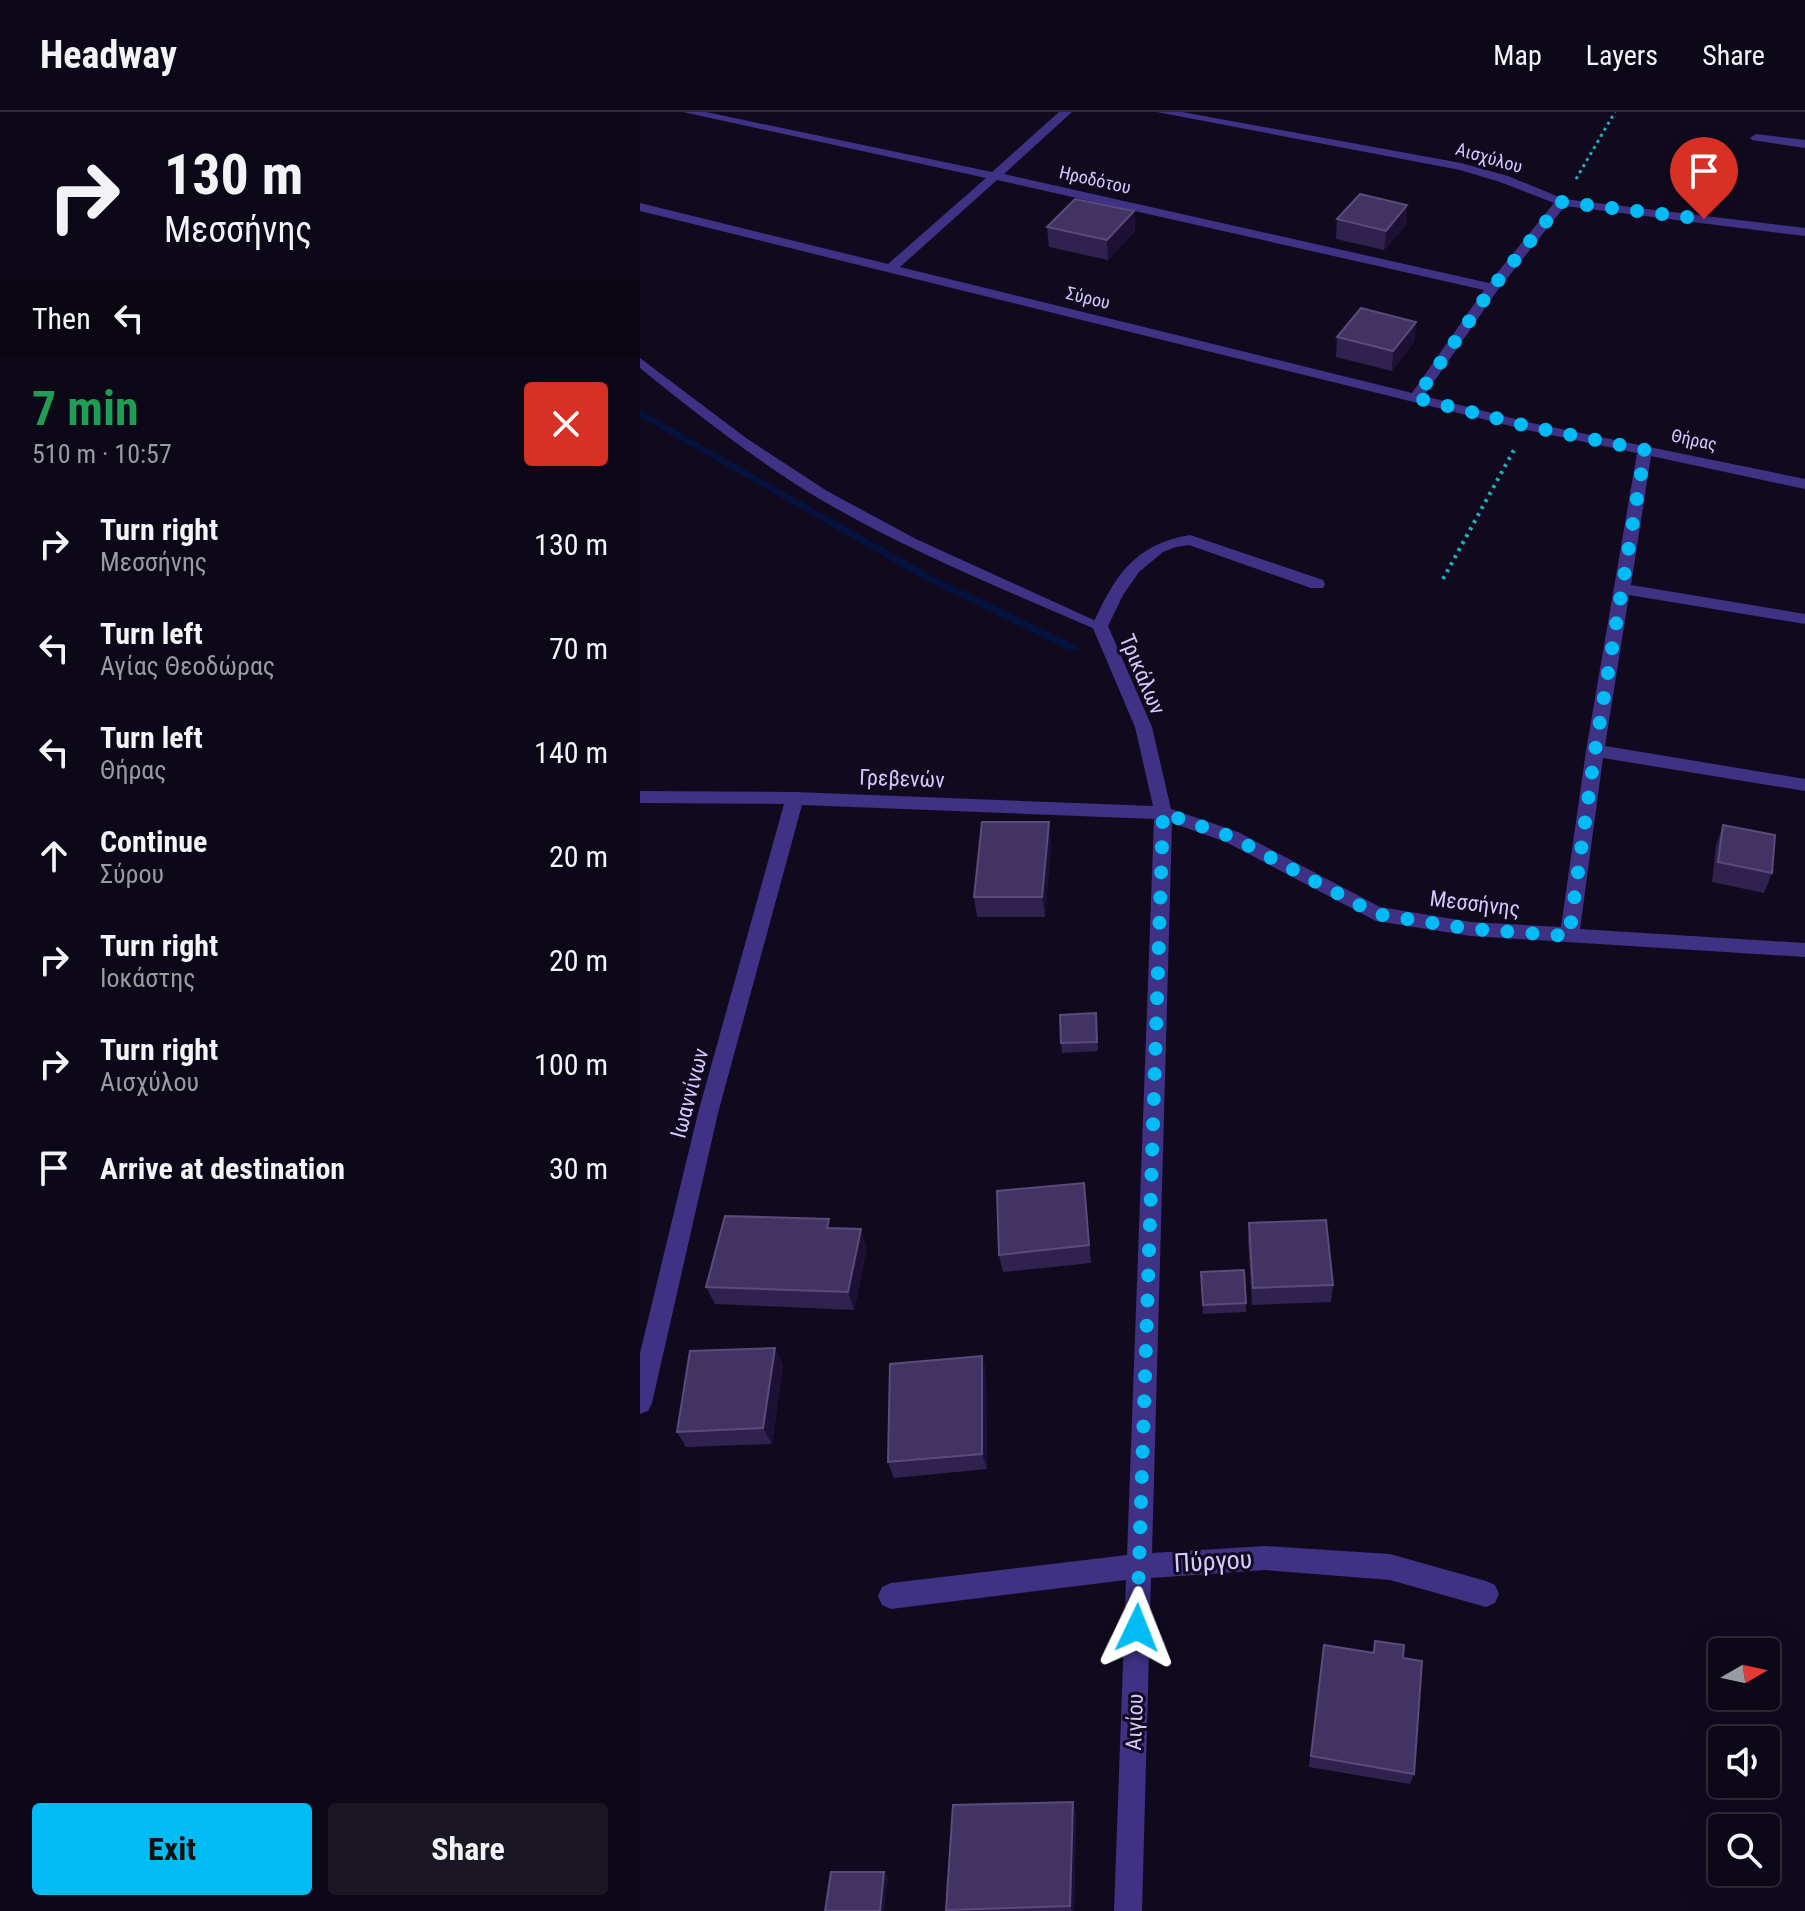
<!DOCTYPE html>
<meta charset="utf-8">
<style>
body{margin:0;font-family:"Roboto Condensed",sans-serif;background:#1b1624;color:#f1f3f6;height:100vh;display:flex;flex-direction:column;font-size:30px;white-space:nowrap}
*{box-sizing:border-box;margin:0}
p{font-size:26px;color:#9a9aa1}
.icon{flex:none;width:44px;height:44px;fill:none;stroke:currentColor;stroke-width:2;stroke-linecap:round;stroke-linejoin:round}
.map{position:relative;flex:1;overflow:hidden}
.sheet{display:flex;flex-direction:column;background:#0d0817;width:640px}
.sheet>*{flex:none}
.top-card{background:#0d0817;color:#f1f3f6;overflow:hidden}
.needle{width:52px;rotate:81deg}
.tools{position:absolute;left:1068px;top:1526px;display:grid;gap:16px}
.tools a{display:grid;place-items:center;width:72px;height:72px;border-radius:8px;background:#0d0817;box-shadow:0 8px 32px #0002,0 0 0 2px #2d2936;font-size:40px}
.pin{position:absolute;display:grid;place-items:center;width:68px;height:68px;color:#fff;margin:-82px -34px;border-radius:50% 50% 50% 0;rotate:-45deg;box-shadow:0 0 8px #0007}
.pin .icon{rotate:45deg}
.me{position:absolute;width:88px;margin:-44px;rotate:2deg;stroke-linejoin:round;filter:drop-shadow(0 0 6px #0008)}
.turn{display:flex;align-items:center;gap:28px;height:168px;padding:0 32px;font-size:36px}
.turn .icon{width:104px;height:104px;stroke-width:2.5}
.turn b{display:block;font-size:56px;line-height:68px}
.then{display:flex;align-items:center;height:76px;padding:0 32px;background:#0003;gap:16px;font-size:30px}
.round{display:grid;place-items:center;flex:none;width:84px;height:84px;border-radius:8px;background:#1b1624}
.summary{display:flex;align-items:center;justify-content:space-between;height:136px;padding:0 32px}
h1{font-size:48px;font-weight:700;line-height:60px;color:#1e9e55}
.primary-button{display:flex;gap:16px;margin-top:auto;padding:16px 32px}
.primary-button a{flex:1;height:92px;border-radius:8px;background:#00bbf4;color:#111;font-size:32px;font-weight:700;line-height:92px;text-align:center}
.primary-button a+a{background:#1b1624;color:#f1f3f6}
ul{padding:0;list-style:none}
li{display:flex;align-items:center;gap:24px;height:104px;padding:0 32px}
li div{flex:1}
li b{display:block;font-size:30px}
li em{font-style:normal}
header{display:flex;align-items:center;gap:48px;box-sizing:border-box;height:112px;padding:0 40px;background:#0d0817;border-bottom:2px solid #2d2936}
header strong{font-size:38px}
nav{display:flex;gap:44px;margin-inline-start:auto;font-size:28px}
main{display:flex;flex:1;min-height:0}
.map>svg:first-child{display:block}
</style>
<header>
<strong>Headway</strong>
<nav><a>Map</a><a>Layers</a><a>Share</a></nav>
</header>
<main>
<section class="sheet">
<div class="top-card">
<div class="turn"><svg class="icon" aria-label="right" viewBox="0 0 24 24"><path d="M7 20v-9h11M14 6l5 5-5 5"/></svg><div><b>130 m</b>Μεσσήνης</div></div>
<div class="then">Then<svg class="icon" aria-label="left" viewBox="0 0 24 24"><path d="M17 20v-9H6M10 6l-5 5 5 5"/></svg></div>
</div>
<div class="summary"><div><h1>7 min</h1><p>510 m · 10:57</p></div><a class="round" style="background:#d93025;color:#fff"><svg class="icon" aria-label="close" viewBox="0 0 24 24"><path d="M6 6l12 12M18 6L6 18"/></svg></a></div>
<ul>
<li><svg class="icon" aria-label="right" viewBox="0 0 24 24"><path d="M7 20v-9h11M14 6l5 5-5 5"/></svg><div><b>Turn right</b><p>Μεσσήνης</p></div><em>130 m</em></li>
<li><svg class="icon" aria-label="left" viewBox="0 0 24 24"><path d="M17 20v-9H6M10 6l-5 5 5 5"/></svg><div><b>Turn left</b><p>Αγίας Θεοδώρας</p></div><em>70 m</em></li>
<li><svg class="icon" aria-label="left" viewBox="0 0 24 24"><path d="M17 20v-9H6M10 6l-5 5 5 5"/></svg><div><b>Turn left</b><p>Θήρας</p></div><em>140 m</em></li>
<li><svg class="icon" aria-label="ahead" viewBox="0 0 24 24"><path d="M12 20V5M6 11l6-6 6 6"/></svg><div><b>Continue</b><p>Σύρου</p></div><em>20 m</em></li>
<li><svg class="icon" aria-label="right" viewBox="0 0 24 24"><path d="M7 20v-9h11M14 6l5 5-5 5"/></svg><div><b>Turn right</b><p>Ιοκάστης</p></div><em>20 m</em></li>
<li><svg class="icon" aria-label="right" viewBox="0 0 24 24"><path d="M7 20v-9h11M14 6l5 5-5 5"/></svg><div><b>Turn right</b><p>Αισχύλου</p></div><em>100 m</em></li>
<li><svg class="icon" aria-label="arrive" viewBox="0 0 24 24"><path d="M6 21V4h12l-3 4 3 4H6"/></svg><div><b>Arrive at destination</b></div><em>30 m</em></li>
</ul>
<div class="primary-button"><a>Exit</a><a>Share</a></div>
</section>
<div class="map">
<svg width="1165" height="1799" viewBox="0 0 1165 1799">
<rect width="100%" height="100%" fill="#110a1f"/>
<g fill="none" stroke-linecap="round" stroke-linejoin="round">
<path fill="#05123e" fill-rule="evenodd" d="M0,298L293,464L439,535L437,538H429L285,468L0,305Z"/>
<path stroke="#23aeb9" stroke-width="3" stroke-dasharray="3 4" stroke-linecap="butt" d="M936,67L975,0"/>
<path stroke="#23aeb9" stroke-width="4" stroke-dasharray="3 5" stroke-linecap="butt" d="M803,467L875,336"/>
<path fill="#3f3183" fill-rule="evenodd" d="M0,246L106,326L187,379L276,427L467,514L465,517H455C361,476 266,438 178,386C115,348 57,302 0,256Z"/>
<path fill="#3f3183" fill-rule="evenodd" d="M43,0H66L352,60L419,0H432L364,62L849,171L914,91L860,70L820,58L517,0H542L821,51L868,64L924,87L1165,116V124L925,94L857,179L784,284L887,310L1165,367V377L1011,344L991,473L1165,502V512L989,483L965,634L1165,667V679L963,646L940,817L1165,831V845L831,824L736,809L586,730L532,711L512,1441L625,1434L750,1442L846,1469L855,1473L859,1482L855,1491L846,1495L750,1468L625,1458L511,1466L502,1799H474L486,1468L251,1497L242,1493L238,1484L242,1475L251,1471L487,1443L514,707L162,693L78,1001L12,1291L8,1299L0,1302V1241L58,1001L144,692L0,691V679L155,680L513,694L495,615L452,514C474,465 494,432 550,423L683,468L685,472L683,476H671L549,433L536,435L523,440L499,460L483,483L468,514L512,615L531,697L598,720L740,795L831,810L921,815L946,639L997,341L887,318L0,99V91L248,152L346,66ZM357,68L844,178L772,281L260,155Z
M1116,22L1165,28V36L1112,28L1110,26Z"/>
</g>
<path fill="#30224f" d="M767,93L766,113L744,138L696,127L697,107Z
M494,99L495,119L468,148L409,135L407,115Z
M776,210L774,230L752,259L696,245L697,225Z
M1083,713L1132,761L1124,781L1072,770L1076,734Z
M411,730L405,805H337L334,785Z
M456,901L458,939L422,941L421,931Z
M446,1089L451,1151L363,1160L359,1143Z
M609,1111L693,1173L691,1190L612,1193L608,1128Z
M192,1116L227,1135L214,1198L75,1192L66,1175Z
M561,1160L606,1191V1200L563,1202Z
M342,1244L346,1261L347,1357L254,1366L248,1350Z
M143,1252L132,1332L46,1335L37,1320Z
M735,1529L763,1546L774,1662L770,1672L669,1655L682,1546L732,1541Z
M436,1700L434,1799H307L306,1798Z"/>
<path fill="#1c1134" d="M767,93L766,113L744,138L746,119Z
M494,99L495,119L468,148L467,128Z
M776,210L774,230L752,259L753,239Z
M409,710L411,730L405,805L402,785Z
M221,1117L227,1135L214,1198L208,1180Z
M135,1236L143,1252L132,1332L123,1316Z
M342,1244L346,1261L347,1357L342,1342Z
M433,1690L436,1700L434,1799H432L430,1794Z
M244,1760L248,1765L244,1799H240Z"/>
<path fill="#423462" stroke="#594b7b" stroke-width="2" d="M720,82L767,93L746,119L697,107Z
M435,87L494,99L467,128L407,115Z
M721,196L776,210L753,239L697,225Z
M342,710H409L402,785H334Z
M1083,713L1135,723L1132,761L1078,750Z
M456,901L457,930L421,931L420,903Z
M444,1071L449,1133L359,1143L357,1079Z
M85,1104L189,1107L187,1116L221,1117L208,1180L66,1175Z
M686,1108L693,1173L613,1176L609,1111Z
M604,1158L606,1191L563,1193L561,1160Z
M135,1236L123,1316L37,1320L50,1239Z
M342,1244V1342L248,1350L250,1252Z
M735,1529L764,1533L763,1546L782,1549L774,1662L671,1644L684,1533L734,1541Z
M433,1690L430,1794L306,1798L313,1693Z
M191,1760H244L240,1799H185Z"/>
<g fill="none" stroke-linecap="round" stroke-linejoin="round">
<path stroke="#00bbf4" stroke-width="14" stroke-dasharray="0 25.2" d="M497,1516L523,701L592,725L736,802L831,817L929,824L955,639L1005,338L887,314L776,286L852,176L922,90L1064,107"/>
</g>
<g text-anchor="middle" stroke-width="6" stroke-linejoin="round" paint-order="stroke">
<g font-size="18" fill="#d6c9ff" stroke="#110a1f">
<text transform="translate(849 46) rotate(16)" y="6">Αισχύλου</text>
<text transform="translate(455 68) rotate(13)" y="6">Ηροδότου</text>
<text transform="translate(448 186) rotate(14)" y="6">Σύρου</text>
<text transform="translate(1054 328) rotate(12)" y="6">Θήρας</text>
</g>
<g font-size="22" fill="#d6c9ff" stroke="#110a1f">
<text transform="translate(503 562) rotate(67)" y="8">Τρικάλων</text>
<text transform="translate(262 666) rotate(2)" y="8">Γρεβενών</text>
<text transform="translate(835 791) rotate(7)" y="8">Μεσσήνης</text>
<text transform="translate(49 981) rotate(-75)" y="8">Ιωαννίνων</text>
<text transform="translate(494 1610) rotate(-88)" y="8">Αιγίου</text>
</g>
<g font-size="26" fill="#d6c9ff" stroke="#110a1f">
<text transform="translate(573 1449) rotate(-3)" y="9">Πύργου</text>
</g>
</g>
</svg>
<div class="tools">
<a><svg class="needle" viewBox="-14 -14 28 28"><path d="M0-13l5 13h-10z" fill="#e53935"/><path d="M0 13l5-13h-10z" fill="#9a9aa1"/></svg></a>
<a><svg class="icon" aria-label="sound" viewBox="0 0 24 24"><path d="M4 9h4l5-4v14l-5-4H4zM17 9q2 3 0 6"/></svg></a>
<a><svg class="icon" aria-label="search" viewBox="0 0 24 24"><circle cx="10" cy="10" r="6"/><path d="M15 15l6 6"/></svg></a>
</div>
<div class="pin" style="left:1064px;top:107px;background:#d93025"><svg class="icon" aria-label="arrive" viewBox="0 0 24 24"><path d="M6 21V4h12l-3 4 3 4H6"/></svg></div>
<svg class="me" style="left:497px;top:1516px" viewBox="-20 -20 40 40"><path d="M0-17L14 15 0 8-14 15z" fill="#00bbf4" stroke="#fff" stroke-width="4"/></svg>
</div>
</main>
